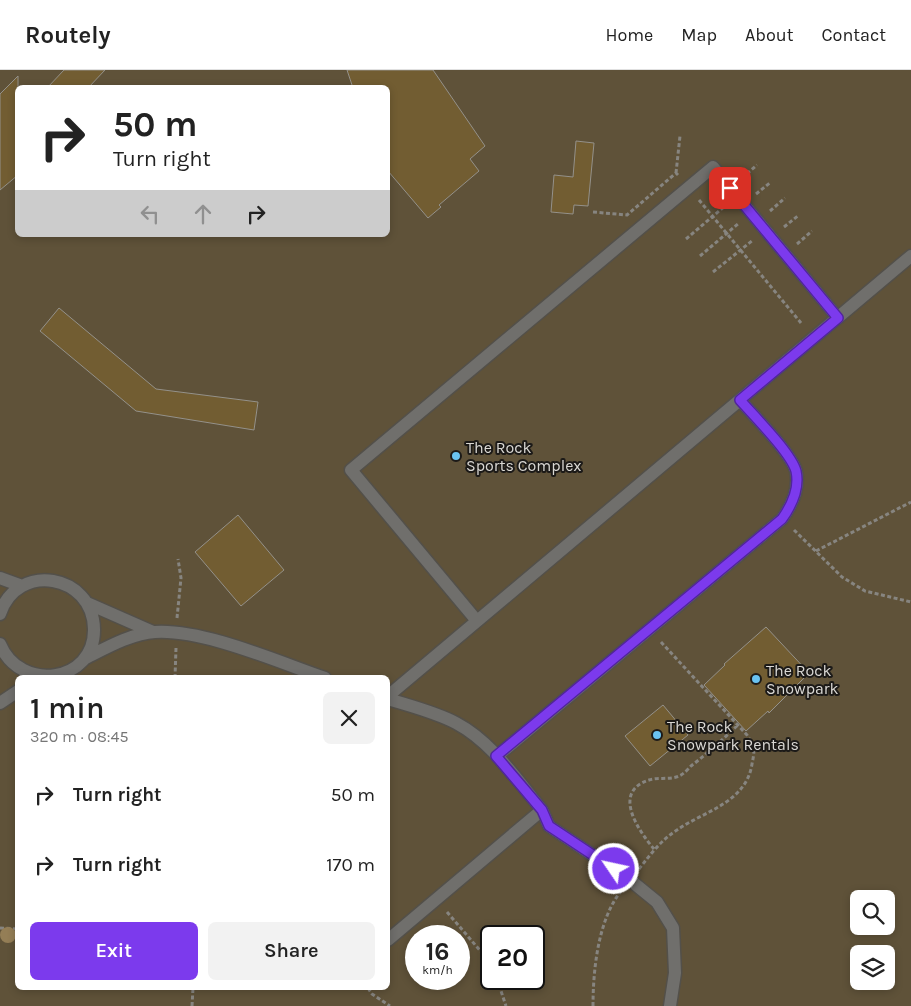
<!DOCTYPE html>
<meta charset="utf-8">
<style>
body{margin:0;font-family:Karla,sans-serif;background:#f2f2f2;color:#222;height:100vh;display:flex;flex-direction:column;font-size:19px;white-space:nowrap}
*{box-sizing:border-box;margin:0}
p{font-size:16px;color:#767676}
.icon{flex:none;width:28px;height:28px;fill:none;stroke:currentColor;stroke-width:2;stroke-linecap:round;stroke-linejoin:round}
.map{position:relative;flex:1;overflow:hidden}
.drawer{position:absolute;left:15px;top:605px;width:375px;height:315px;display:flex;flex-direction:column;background:#fff;border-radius:8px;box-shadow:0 2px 8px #0003}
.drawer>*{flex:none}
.top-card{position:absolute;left:15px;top:15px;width:375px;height:152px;border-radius:8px;box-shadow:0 2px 8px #0003;background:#fff;color:#222;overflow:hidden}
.tools{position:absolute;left:850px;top:820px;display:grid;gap:10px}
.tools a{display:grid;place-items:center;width:45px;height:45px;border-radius:8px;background:#fff;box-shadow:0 2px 8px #0003;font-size:25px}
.speed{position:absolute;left:405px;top:855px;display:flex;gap:10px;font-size:25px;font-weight:700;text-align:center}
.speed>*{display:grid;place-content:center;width:65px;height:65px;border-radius:50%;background:#fff;box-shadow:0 2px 8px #0003;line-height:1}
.speed small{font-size:12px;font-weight:400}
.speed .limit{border:2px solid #111;border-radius:8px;background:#fff;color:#111}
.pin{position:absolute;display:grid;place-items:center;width:42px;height:42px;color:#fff;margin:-21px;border-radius:10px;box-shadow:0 2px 8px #0006}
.me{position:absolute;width:55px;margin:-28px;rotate:304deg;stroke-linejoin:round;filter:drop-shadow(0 0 4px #0008)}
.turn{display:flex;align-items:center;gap:18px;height:105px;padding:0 15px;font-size:22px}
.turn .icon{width:65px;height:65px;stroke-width:2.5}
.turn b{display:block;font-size:35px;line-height:42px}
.lanes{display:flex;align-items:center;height:48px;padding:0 15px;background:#0003;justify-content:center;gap:25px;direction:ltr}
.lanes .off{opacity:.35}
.round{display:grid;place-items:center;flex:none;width:52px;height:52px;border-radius:8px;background:#f2f2f2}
.summary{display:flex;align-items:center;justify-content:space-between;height:85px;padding:0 15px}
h1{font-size:30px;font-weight:600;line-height:38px}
.action{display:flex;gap:10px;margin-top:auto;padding:10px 15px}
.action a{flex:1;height:58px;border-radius:8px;background:#7c3aed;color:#fff;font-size:20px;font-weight:600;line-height:58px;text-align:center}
.action a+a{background:#f2f2f2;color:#222}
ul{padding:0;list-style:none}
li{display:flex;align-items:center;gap:15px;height:70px;padding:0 15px}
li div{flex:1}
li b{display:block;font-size:19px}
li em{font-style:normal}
header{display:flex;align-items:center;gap:30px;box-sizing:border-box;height:70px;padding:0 25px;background:#fff;border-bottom:1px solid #e0e0e0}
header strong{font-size:24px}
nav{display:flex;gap:28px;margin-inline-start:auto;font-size:18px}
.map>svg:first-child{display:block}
</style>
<header>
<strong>Routely</strong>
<nav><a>Home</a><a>Map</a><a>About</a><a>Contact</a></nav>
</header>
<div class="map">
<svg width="911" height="936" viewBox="0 0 911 936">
<rect width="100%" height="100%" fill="#35322c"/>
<path fill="#5f5239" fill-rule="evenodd" d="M0,0H911V936H0ZM18,18H388V165H18ZM18,608H388V918H18ZM859,829H886V856H859ZM416,866H459V909H416ZM491,866H534V909H491ZM859,884H886V911H859Z"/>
<path fill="#725d32" stroke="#94918a" d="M64,0H105L88,18H47Z
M347,0H433L485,76L470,89L479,101L439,135L441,137L428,148L388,101V18H353Z
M18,6V105L0,120V24Z
M576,71L594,73L588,136L574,135L573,144L551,142L554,105L573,107Z
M59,238L156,319L258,332L254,360L136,341L40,261Z
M238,445L284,500L241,536L195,482Z
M766,557L809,603L769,643L768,641L746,661L704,615L725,595L724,594Z
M663,635L688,665L650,696L625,666Z"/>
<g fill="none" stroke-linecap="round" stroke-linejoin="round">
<defs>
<path id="minor" d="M0,508L22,516
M87,533L153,562
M0,544C17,491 93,504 94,559C95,613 20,623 0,574
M477,551L351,400L713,97L838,248
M84,589C104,579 132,563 155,562C204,559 278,592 325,608
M388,626L911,186
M388,629C410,636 435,642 456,653C492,672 517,710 542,740L388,870
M0,633L18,621
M497,686L782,449C792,435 800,419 796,401C791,383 754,346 740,330
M542,740L549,756L630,810L657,832L673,858L675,903L670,936"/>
</defs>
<use href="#minor" stroke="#53504a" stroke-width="15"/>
<path stroke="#878580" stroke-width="3" stroke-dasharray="4 2.5" stroke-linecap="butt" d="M676,103L680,66
M742,108L757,95
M756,124L771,112
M699,130L801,253
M770,141L785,128
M593,142L627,145L676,103L679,106
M784,157L799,145
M686,169L725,136
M797,174L812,161
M700,186L739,153
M713,202L753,170
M794,460L842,507L865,521L911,532
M816,481L911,432
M177,548L181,508L178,489
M175,608L176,578
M654,779C639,761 611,722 649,710C658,707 671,710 679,706C684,704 688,699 691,696C708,683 723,669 738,655
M639,799C650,785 661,770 677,760C704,741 746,733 752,694C755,679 755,678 747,665L660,571
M447,842L483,884L491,898
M0,858L18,859
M497,909L506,936
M368,918L372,924L390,936
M192,936L193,918
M593,936C593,900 598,850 621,821"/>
<use href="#minor" stroke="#706f6c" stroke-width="12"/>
</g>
<circle fill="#947e56" cx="8" cy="865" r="8"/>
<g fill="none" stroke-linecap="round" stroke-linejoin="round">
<defs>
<path id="route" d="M614,799L549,756L542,740L496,686L782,449C792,435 800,419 796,401C791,383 754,346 740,330L838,248L730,118"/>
</defs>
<use href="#route" stroke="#51269a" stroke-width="12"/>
<use href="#route" stroke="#7c3aed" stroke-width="9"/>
</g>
<g fill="#6ac3f1" stroke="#1c1a18" stroke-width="2">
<circle cx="456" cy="386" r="5"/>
<circle cx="756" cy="609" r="5"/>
<circle cx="657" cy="665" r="5"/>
</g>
<g text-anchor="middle" stroke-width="4" stroke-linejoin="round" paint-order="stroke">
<g font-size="16" fill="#dad8d4" stroke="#1c1a18" text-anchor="start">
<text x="466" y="383">The Rock<tspan x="466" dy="18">Sports Complex</tspan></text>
<text x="766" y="606">The Rock<tspan x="766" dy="18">Snowpark</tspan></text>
<text x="667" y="662">The Rock<tspan x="667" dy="18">Snowpark Rentals</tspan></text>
</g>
</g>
</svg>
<div class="tools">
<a><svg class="icon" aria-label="search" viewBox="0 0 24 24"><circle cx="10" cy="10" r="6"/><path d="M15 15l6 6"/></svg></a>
<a><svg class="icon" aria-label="layers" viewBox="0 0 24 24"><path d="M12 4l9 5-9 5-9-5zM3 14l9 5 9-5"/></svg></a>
</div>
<div class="speed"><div>16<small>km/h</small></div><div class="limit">20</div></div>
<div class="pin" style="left:730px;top:118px;background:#d93025"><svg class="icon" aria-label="arrive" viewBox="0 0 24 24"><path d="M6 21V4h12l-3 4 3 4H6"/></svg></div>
<svg class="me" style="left:614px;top:799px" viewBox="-20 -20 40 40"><circle r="17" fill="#7c3aed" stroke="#fff" stroke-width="3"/><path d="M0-11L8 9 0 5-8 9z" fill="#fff"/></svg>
<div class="top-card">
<div class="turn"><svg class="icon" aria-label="right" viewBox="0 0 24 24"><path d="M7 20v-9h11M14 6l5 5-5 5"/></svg><div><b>50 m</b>Turn right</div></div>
<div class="lanes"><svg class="icon off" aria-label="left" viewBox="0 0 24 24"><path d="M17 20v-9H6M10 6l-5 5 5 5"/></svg><svg class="icon off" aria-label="ahead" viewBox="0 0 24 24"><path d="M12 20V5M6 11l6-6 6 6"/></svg><svg class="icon" aria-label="right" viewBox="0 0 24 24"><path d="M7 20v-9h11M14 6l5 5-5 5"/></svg></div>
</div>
<section class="drawer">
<div class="summary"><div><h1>1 min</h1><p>320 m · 08:45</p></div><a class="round"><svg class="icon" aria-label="close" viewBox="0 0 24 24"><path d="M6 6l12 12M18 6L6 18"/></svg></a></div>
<ul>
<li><svg class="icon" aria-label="right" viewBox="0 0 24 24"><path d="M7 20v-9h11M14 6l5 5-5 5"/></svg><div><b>Turn right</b></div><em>50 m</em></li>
<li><svg class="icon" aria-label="right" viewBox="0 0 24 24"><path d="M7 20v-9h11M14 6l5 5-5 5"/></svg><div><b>Turn right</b></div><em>170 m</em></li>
</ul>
<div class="action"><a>Exit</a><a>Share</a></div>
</section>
</div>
